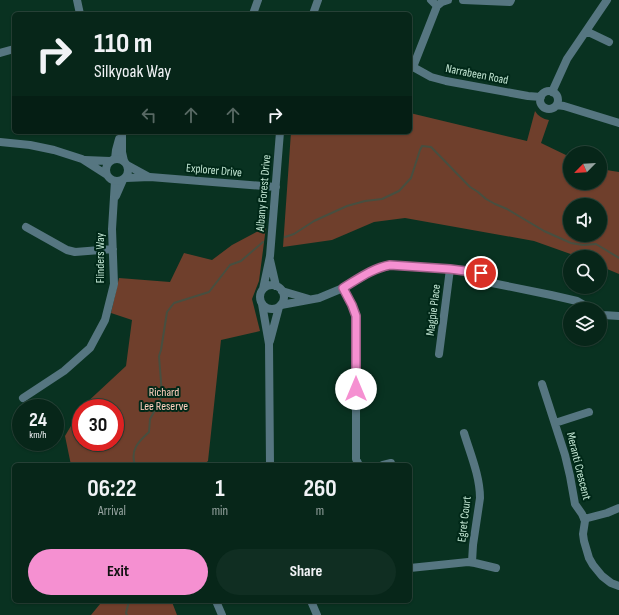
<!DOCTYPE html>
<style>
body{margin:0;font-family:"Sofia Sans Condensed",sans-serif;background:#102e22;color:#f1f3f6;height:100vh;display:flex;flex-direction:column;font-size:15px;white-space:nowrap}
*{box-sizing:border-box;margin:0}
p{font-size:13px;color:#98a5a2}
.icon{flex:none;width:22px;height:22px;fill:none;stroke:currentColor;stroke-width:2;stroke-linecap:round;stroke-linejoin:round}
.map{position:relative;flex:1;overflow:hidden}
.sheet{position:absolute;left:12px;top:463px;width:400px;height:140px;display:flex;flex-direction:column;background:#072619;border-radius:6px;box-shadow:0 1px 3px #0004,0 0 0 1px #284338}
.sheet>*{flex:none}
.banner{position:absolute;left:12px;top:12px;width:400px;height:122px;border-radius:6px;box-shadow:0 1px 3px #0004,0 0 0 1px #284338;background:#072619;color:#f1f3f6;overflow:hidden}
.needle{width:26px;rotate:246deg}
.controls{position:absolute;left:563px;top:146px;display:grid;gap:8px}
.controls a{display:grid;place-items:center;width:44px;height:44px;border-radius:50%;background:#072619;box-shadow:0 1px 3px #0004,0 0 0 1px #284338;font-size:20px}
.speed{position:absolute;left:12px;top:399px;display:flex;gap:8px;font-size:20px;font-weight:700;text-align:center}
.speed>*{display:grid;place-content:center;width:52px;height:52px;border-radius:50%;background:#072619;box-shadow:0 1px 3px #0004,0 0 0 1px #284338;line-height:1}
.speed small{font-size:10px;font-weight:400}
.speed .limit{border:6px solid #d22;background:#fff;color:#111}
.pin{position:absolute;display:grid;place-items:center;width:34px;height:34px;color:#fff;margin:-17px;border:2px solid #fff;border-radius:50%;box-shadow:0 1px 4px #0007}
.me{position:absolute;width:44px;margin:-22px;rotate:0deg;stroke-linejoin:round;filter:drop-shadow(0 0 3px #0008)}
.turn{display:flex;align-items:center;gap:14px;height:84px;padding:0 16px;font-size:18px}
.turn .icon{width:52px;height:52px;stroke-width:2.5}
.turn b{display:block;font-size:28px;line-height:34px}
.lanes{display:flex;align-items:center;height:38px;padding:0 16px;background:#0003;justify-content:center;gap:20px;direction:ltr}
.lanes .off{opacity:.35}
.eta{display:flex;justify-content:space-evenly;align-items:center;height:68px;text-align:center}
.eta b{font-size:24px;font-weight:700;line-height:28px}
.button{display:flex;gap:8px;margin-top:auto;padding:8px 16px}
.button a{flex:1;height:46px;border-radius:24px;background:#f590d1;color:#111;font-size:16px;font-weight:700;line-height:46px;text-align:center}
.button a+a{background:#102e22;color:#f1f3f6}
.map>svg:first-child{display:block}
</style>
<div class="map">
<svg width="619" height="615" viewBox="0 0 619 615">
<rect width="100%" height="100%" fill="#093221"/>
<path fill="#6f3f2c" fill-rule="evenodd" d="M535,111C538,116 543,119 549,120L541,143L570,157V183H600V169L619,172V274L600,266V257H579L534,241L405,218L374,222L332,240L283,247L291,132H410V113L527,141ZM570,205H600V235H570Z
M266,227L259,281L252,299L260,331L221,340L208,461L203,465H71L65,436L81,409V442H115V408H81L83,406L126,366L132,320L111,313L119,278L170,282L184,253L212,260L232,245Z
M100,601H172V602L177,615H91L100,604Z"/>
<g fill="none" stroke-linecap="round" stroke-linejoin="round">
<path stroke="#474f40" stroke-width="2" d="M285,237L294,234L314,221L347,206L365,201L382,199L399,191L411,178L420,150L422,146L431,147L470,187L478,192L486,199L495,204L507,209L544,231L571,243L583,245L596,244L619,258
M135,465C130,450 138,442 149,432L150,419L159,403L162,395L159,356L161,350L167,312L174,303L209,292L230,265L241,261L263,242
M127,615L126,613L129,601"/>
<path stroke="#567681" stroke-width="8" d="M77,0L80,14
M431,0L437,6
M463,0L510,2L511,0
M253,14L258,0
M586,31L609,42
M0,53L14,49
M413,67L437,6L442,2L448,0
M552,92L567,59L607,0
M122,132V152L124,161
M115,159L116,150L119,139
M116,196L123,180
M26,227L67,250L75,252L113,249
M343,288L352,305L356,316V459L359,465
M282,291L309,299
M281,305L319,298L343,288L374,270L383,267L395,265L450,269L481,273L492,283L551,295L577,301L591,309
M600,314L603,315L619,316
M439,354L450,269
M542,384L565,455L570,476L575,504L582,514L585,521L583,534L584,541L589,558L593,565L602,576L611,583L619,586
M23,398L64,371L90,348L105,320L114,284L112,229L115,181
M555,423L589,412
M464,433C470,453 480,476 480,498L473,545L472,562
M383,465L391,463
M584,519L607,513L619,508
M410,568L468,562L475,563L496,568
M216,601L222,615"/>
<path stroke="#567681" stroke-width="8" d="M313,14L318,0
M410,66L413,67L431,77L446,81L528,96L541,97
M540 100a9 9 0 1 1 18 0a9 9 0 1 1-18 0Z
M557,105L564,106L619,123
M0,142L30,145L54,150L82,159L107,175
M106 170a11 11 0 1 1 22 0a11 11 0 1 1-22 0Z
M85,160L110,161
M127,165L149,177
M126,178L150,177L276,187
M270,260L276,286
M260 297a12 12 0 1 1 24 0a12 12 0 1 1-24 0Z
M263,289L270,256L280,132
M262,304L269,344L270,465
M270,341L279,307
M311,601L317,615"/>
</g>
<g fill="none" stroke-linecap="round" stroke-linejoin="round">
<defs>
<path id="route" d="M356,389V316L352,305L343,288C358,279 373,268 390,265L450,269L481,273"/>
</defs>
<use href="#route" stroke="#9f5e88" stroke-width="10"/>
<use href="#route" stroke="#f590d1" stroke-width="7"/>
</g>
<g text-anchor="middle" stroke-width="4" stroke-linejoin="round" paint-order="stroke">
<g font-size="12" fill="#c3e7d4" stroke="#002818">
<text transform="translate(477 74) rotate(11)" y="4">Narrabeen Road</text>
<text transform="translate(214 170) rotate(5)" y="4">Explorer Drive</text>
<text transform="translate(263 193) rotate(-85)" y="4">Albany Forest Drive</text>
<text transform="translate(100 258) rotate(-90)" y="4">Flinders Way</text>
<text transform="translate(433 310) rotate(-83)" y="4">Magpie Place</text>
<text transform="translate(579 466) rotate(76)" y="4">Meranti Crescent</text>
<text transform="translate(464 519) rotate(-83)" y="4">Egret Court</text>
</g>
<g font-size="12" fill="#ffd1c0" stroke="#002818">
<text x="164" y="396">Richard<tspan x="164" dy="14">Lee Reserve</tspan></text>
</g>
</g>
</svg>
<div class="controls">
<a><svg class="needle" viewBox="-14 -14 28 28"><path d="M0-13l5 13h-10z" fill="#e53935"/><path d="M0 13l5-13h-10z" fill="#98a5a2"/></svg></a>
<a><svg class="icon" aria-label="sound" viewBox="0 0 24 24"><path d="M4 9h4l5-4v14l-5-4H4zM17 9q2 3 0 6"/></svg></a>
<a><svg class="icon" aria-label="search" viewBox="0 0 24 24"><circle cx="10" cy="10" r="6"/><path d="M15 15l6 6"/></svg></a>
<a><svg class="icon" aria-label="layers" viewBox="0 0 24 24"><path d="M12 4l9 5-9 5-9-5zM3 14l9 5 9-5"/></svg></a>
</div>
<div class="speed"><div>24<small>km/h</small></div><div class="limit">30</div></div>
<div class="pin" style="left:481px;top:273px;background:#d93025"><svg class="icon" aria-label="arrive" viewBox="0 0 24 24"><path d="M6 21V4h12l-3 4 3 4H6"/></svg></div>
<svg class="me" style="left:356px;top:389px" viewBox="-20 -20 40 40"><circle r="19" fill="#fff"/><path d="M0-13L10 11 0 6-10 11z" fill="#f590d1"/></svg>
<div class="banner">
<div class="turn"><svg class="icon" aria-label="right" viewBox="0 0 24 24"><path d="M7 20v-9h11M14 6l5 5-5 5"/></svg><div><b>110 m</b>Silkyoak Way</div></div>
<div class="lanes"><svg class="icon off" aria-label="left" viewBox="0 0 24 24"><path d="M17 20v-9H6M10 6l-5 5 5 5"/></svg><svg class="icon off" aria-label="ahead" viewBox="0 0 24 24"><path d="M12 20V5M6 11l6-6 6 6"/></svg><svg class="icon off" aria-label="ahead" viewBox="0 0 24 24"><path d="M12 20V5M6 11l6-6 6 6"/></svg><svg class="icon" aria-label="right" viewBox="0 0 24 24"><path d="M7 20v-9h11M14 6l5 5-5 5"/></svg></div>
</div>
<section class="sheet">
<div class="eta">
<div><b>06:22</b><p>Arrival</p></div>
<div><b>1</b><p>min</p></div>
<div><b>260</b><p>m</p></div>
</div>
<div class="button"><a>Exit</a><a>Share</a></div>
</section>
</div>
